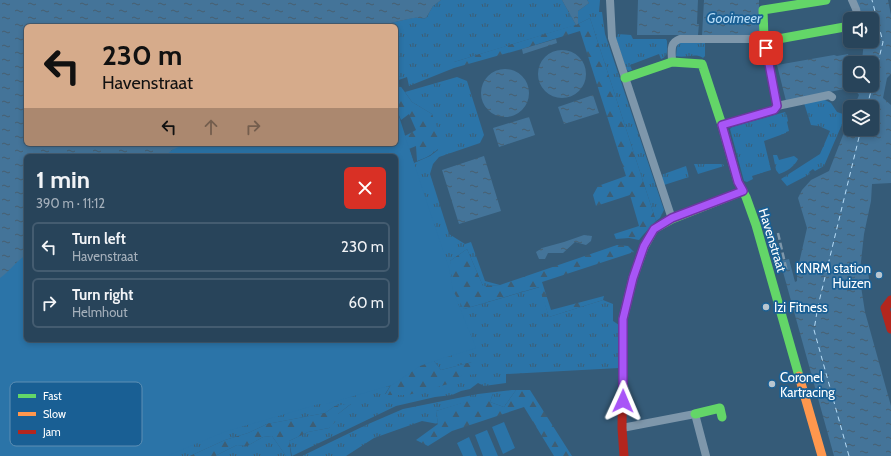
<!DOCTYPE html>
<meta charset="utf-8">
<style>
body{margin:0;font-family:Cabin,sans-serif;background:#304b60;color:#f1f3f6;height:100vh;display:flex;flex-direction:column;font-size:15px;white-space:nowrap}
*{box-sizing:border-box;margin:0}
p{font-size:13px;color:#a5b0bb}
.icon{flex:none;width:22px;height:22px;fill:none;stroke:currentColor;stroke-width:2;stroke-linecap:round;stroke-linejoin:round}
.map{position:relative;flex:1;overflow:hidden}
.sheet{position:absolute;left:24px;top:154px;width:374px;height:188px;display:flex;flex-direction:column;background:#28445a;border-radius:6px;box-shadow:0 2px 6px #0003,0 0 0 1px #445c70}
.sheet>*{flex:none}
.guide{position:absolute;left:24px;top:24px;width:374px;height:122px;border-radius:6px;box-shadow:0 2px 6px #0003,0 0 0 1px #445c70;background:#d6ab8b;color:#111;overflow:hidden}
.controls{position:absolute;left:843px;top:12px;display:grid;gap:8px}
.controls a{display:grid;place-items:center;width:36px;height:36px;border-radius:6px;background:#28445a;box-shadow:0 2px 6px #0003,0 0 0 1px #445c70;font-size:20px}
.pin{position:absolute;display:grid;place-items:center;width:34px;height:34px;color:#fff;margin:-17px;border-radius:8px;box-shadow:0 2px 6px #0006}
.me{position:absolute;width:44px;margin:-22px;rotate:1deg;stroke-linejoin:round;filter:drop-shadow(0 0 3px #0008)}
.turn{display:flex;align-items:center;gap:14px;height:84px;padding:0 12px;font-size:18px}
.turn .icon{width:52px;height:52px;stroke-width:2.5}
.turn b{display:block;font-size:28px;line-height:34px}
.lanes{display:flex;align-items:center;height:38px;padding:0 12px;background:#0003;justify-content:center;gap:20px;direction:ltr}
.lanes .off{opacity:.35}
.round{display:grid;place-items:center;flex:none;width:42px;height:42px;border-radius:6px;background:#304b60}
.summary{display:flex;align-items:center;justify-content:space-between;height:68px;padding:0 12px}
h1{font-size:24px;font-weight:700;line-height:30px}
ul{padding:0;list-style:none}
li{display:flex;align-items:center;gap:12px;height:50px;margin:0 8px 6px;padding:0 4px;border:2px solid #445c70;border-radius:6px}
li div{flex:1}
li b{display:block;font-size:15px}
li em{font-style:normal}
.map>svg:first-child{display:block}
</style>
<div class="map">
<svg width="891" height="456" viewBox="0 0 891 456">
<defs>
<pattern id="grass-tufts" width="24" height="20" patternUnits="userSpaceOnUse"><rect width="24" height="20" fill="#2b74a8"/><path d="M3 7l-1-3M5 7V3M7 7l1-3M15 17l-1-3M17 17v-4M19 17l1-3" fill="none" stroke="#3d5e75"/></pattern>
<pattern id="forest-firs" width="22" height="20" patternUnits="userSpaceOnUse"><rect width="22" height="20" fill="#2b74a8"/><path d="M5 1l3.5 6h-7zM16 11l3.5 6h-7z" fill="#3d5e75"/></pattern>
<pattern id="water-ripples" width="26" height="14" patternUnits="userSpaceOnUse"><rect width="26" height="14" fill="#447499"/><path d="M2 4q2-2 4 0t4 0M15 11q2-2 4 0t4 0" fill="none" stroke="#485e6f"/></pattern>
</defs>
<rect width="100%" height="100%" fill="#355b78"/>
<path fill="url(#grass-tufts)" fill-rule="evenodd" d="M441,0H562L576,25L454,62V68L409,86L407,77L396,81V26H382C393,22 403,20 413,18C418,17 422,19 426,18L433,6Z
M587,0H600L599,12H602L605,34L664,210L660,218L656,221L590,18L578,24V11L589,3Z
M618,34L631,35L633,39H666L667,41C667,48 669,57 661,59L659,54L630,65L632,70L628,71L626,68L616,38Z
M705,41V56L703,58C695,52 685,59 676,56L677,46L679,43Z
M457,77L467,81L484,135L480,143L439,157L433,164L430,174L449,234L465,244L471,242L485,281L500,285L483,286L467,249L450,261L464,309L540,287L549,317L603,300L613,304V321L619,325V368L506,374V383L484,386L478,383L470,389L461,391L452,395L435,397L396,406L292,456L289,441L308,432L329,428L338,414L351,404L335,406L325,413L267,424L248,433L225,440L190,456H0L26,340H396V156L185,144H396V107L414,163L430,156L438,150L432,114L412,102L405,92ZM434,361L441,370L472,362L461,376L385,394L394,380Z
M823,99L831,103L837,112L846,115L824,166L815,171L813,169L809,172L810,174L787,186L781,179L820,154L830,131L819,126L811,125L804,103Z
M785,112L787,116L788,121L787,122L789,131L786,132V133L764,141L771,170L752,176L753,179L747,182L744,181L730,129L732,127Z
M773,155H777L779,160L794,156L798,159C795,166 786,172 779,174L776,170Z
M694,164H723L724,166L698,174Z
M686,166L689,177L664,185L661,175Z
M512,390H516L504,407L490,402L493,394L436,411L438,424L422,421L374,438L346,456H302L366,425L403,409L478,394Z
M272,436L286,456H215L237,445L247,446L263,437Z"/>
<path fill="url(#forest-firs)" d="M590,18L656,221L643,235L639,240L629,238L616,239L614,234L639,226L630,195L596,206L593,195L598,186L626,176L580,31L522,49L454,68V62L578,24Z
M399,84L412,102L432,114L443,143C436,153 428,157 417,161L416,146L399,153L403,137L416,130L409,114L401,120L396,108V86Z
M617,245L628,246L634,252L542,282L551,310L604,296L603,300L549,317L539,287L464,309L453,291L450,261L467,249L483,286L500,285Z
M399,346L434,361L441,370L472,362L475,374L461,376L459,381L408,395H385L394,380Z
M516,390H530L572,456H554L524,407L452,431L428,446L416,440L438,424L436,411L493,393L490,402L504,407Z
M352,403L338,414V419L329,428L308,432L289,441L291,456H286L272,436L263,437L247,446L237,445L215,456H190L225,440L248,433L267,424L325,413L335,406Z"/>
<path fill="#2b74a8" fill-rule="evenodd" d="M0,0L26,26V144H396V110L449,268L453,291L476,348L434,361L420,366L392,385L326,404H319L224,432L167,456H0ZM26,156H396V340H26Z
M504,422L515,448L503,454L492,427Z
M487,430L498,456H483L475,435Z
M469,437L477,456H463L457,443Z"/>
<path fill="url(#water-ripples)" d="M0,0H441L433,6L426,18C422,19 418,17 414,18C403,20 393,22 382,26H26V144H185L172,150L165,156H26V255C16,261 10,271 0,278Z
M562,0H587L589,3L578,11V24L576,25Z
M638,0H759V37L702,35H637Z
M855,0H888L891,15V74L887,78L883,98L891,105V183L872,184L871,201L864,234L860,271H868L869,279L860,280L865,312L891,406V456H834L780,261L789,259L795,282L797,281V272L807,228L798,198L802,190L811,180L829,171L850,117V129H872V107H854L859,95L851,85H872V63H859L862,61L864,41H872V19H861Z
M556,39L557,43L523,54L522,49Z
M538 74a24 24 0 1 1 48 0a24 24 0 1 1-48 0Z
M848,54L851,63L850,84L846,83L844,89L786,101L777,65L834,55L837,56Z
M481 93a24 24 0 1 1 48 0a24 24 0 1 1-48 0Z
M593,95L599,113L564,124L558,107Z
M529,117L535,135L499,147L493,128Z
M484,156L501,211L459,224L442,170Z
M584,235L592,236L591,241L586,245L575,242L563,253H548L545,259H539L536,252L542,248L564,242Z"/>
<path fill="#355b78" d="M698,0H704L702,35H698L699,24H697Z"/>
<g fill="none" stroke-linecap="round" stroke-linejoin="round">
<path stroke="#b6dcf7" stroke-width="1" stroke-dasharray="5 4" stroke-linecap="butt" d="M867,107L883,42L872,0
M849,456L814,330L818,306L861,129"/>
<path stroke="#7e97ab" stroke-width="8" d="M610,0L612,38L672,219
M852,0L856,9L858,19
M672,62C672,51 669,43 680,39H764L777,106
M722,125L774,110L777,106L829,95L832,97
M622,428L695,414L706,456"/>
<path stroke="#63d668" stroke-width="9" d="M826,0L763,10L764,39H778L850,26
M625,78L672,62L702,64L722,125L738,182L746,197L756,225L799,376
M623,341V319L633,278L644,247L654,229L672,219L743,191
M695,414L720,408L722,417"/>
<path stroke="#ff974d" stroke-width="9" d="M799,376L822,456"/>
<path stroke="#b3261e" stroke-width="9" d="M891,300L885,308L891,329
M623,341L622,428L624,456"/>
<path stroke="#7e97aa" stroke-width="2.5" stroke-dasharray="7 3" stroke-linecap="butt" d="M778,233L787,272"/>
</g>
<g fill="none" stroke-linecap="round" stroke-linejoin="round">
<defs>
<path id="route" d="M623,401V319L633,278L644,246L654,229L672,218L743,191L738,182L722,125L774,110L777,106L766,48"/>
</defs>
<use href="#route" stroke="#6d37a1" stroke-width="10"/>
<use href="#route" stroke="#a855f7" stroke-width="7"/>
</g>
<g fill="#b8c6d0" stroke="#195f94" stroke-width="1.5">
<circle cx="879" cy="275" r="4"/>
<circle cx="766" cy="307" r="4"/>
<circle cx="772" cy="384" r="4"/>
</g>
<g text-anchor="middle" stroke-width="3.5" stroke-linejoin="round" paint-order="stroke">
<g font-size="13" fill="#fff" stroke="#195f94">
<text transform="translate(773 240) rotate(73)" y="5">Havenstraat</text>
</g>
<g font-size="13" fill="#fff" stroke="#195f94" text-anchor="start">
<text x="871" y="273" text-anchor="end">KNRM station<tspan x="871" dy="15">Huizen</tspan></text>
<text x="774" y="312">Izi Fitness</text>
<text x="780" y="382">Coronel<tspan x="780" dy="15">Kartracing</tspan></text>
</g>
<g font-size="14" font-style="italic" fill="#b6dcf7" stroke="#195f94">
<text x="734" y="23">Gooimeer</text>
</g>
</g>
<rect x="10" y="382" width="132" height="64" rx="6" fill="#195f94" stroke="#5e8fb4" stroke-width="1"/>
<rect x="18" y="394" width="18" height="4" fill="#63d668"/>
<rect x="18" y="412" width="18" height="4" fill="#ff974d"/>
<rect x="18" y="430" width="18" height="4" fill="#b3261e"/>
<g font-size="11" fill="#fff">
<text x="43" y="400">Fast</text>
<text x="43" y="418">Slow</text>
<text x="43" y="436">Jam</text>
</g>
</svg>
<div class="controls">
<a><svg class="icon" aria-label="sound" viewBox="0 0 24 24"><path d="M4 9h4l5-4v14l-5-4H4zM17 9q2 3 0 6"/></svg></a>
<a><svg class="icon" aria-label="search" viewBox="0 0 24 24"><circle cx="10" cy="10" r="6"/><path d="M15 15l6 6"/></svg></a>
<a><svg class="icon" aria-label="layers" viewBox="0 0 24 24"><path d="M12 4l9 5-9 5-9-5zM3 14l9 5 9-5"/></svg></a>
</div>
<div class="pin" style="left:766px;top:48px;background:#d93025"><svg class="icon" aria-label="arrive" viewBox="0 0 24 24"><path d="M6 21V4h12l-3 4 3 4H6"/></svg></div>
<svg class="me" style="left:623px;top:401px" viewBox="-20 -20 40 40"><path d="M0-17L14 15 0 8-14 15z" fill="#a855f7" stroke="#fff" stroke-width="4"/></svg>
<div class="guide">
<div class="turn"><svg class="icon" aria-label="left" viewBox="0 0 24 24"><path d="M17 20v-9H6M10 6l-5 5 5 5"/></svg><div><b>230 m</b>Havenstraat</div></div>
<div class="lanes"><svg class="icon" aria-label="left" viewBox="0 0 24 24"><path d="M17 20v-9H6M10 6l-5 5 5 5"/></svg><svg class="icon off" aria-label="ahead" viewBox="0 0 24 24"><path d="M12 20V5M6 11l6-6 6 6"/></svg><svg class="icon off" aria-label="right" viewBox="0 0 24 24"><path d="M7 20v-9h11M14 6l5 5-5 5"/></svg></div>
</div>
<section class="sheet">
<div class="summary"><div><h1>1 min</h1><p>390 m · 11:12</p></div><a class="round" style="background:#d93025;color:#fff"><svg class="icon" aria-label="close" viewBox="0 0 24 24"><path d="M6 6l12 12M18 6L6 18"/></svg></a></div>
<ul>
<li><svg class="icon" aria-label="left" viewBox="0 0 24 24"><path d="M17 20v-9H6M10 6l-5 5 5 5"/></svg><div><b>Turn left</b><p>Havenstraat</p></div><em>230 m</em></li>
<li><svg class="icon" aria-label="right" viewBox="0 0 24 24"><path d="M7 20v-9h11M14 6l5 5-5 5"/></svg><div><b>Turn right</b><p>Helmhout</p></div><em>60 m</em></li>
</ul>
</section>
</div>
